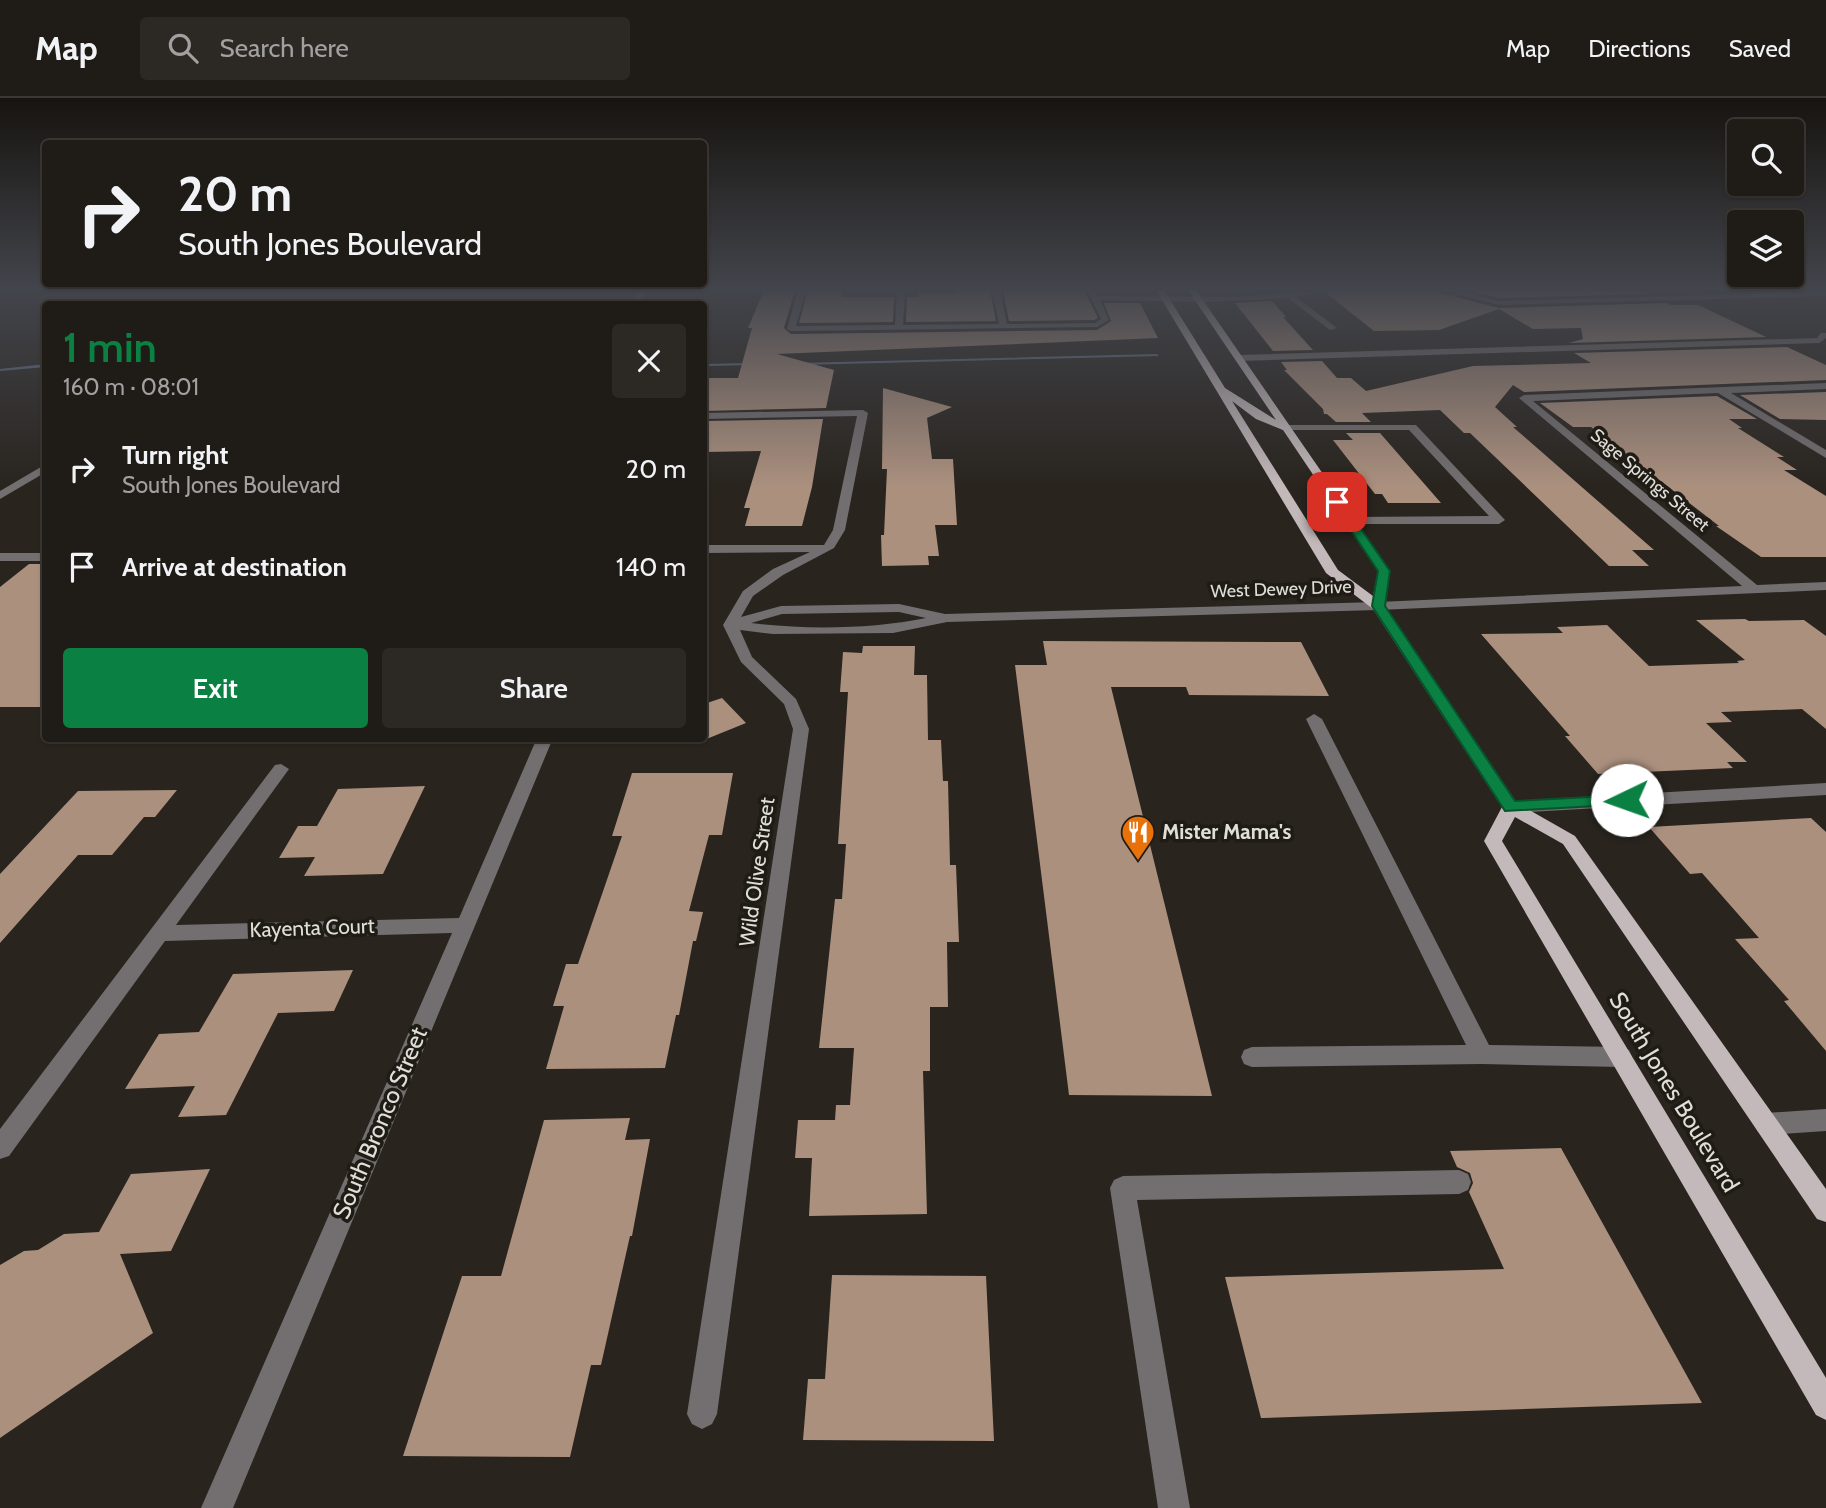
<!DOCTYPE html>
<meta charset="utf-8">
<style>
body{margin:0;font-family:Cabin,sans-serif;background:#2c2823;color:#f1f3f6;height:100vh;display:flex;flex-direction:column;font-size:26px;white-space:nowrap}
*{box-sizing:border-box;margin:0}
p{font-size:23px;color:#a1a1a1}
.icon{flex:none;width:38px;height:38px;fill:none;stroke:currentColor;stroke-width:2;stroke-linecap:round;stroke-linejoin:round}
.map{position:relative;flex:1;overflow:hidden}
.panel{position:absolute;left:42px;top:203px;width:665px;height:441px;display:flex;flex-direction:column;background:#1f1b16;border-radius:7px;box-shadow:0 2px 5px #0004,0 0 0 2px #3c3935}
.panel>*{flex:none}
.hud{position:absolute;left:42px;top:42px;width:665px;height:147px;border-radius:7px;box-shadow:0 2px 5px #0004,0 0 0 2px #3c3935;background:#1f1b16;color:#f1f3f6;overflow:hidden}
.tools{position:absolute;left:1727px;top:21px;display:grid;gap:14px}
.tools a{display:grid;place-items:center;width:77px;height:77px;border-radius:7px;background:#1f1b16;box-shadow:0 2px 5px #0004,0 0 0 2px #3c3935;font-size:35px}
.pin{position:absolute;display:grid;place-items:center;width:60px;height:60px;color:#fff;margin:-30px;border-radius:14px;box-shadow:0 4px 10px #0006}
.me{position:absolute;width:77px;margin:-38px;rotate:267deg;stroke-linejoin:round;filter:drop-shadow(0 0 5px #0008)}
.turn{display:flex;align-items:center;gap:24px;height:147px;padding:0 21px;font-size:32px}
.turn .icon{width:91px;height:91px;stroke-width:2.5}
.turn b{display:block;font-size:49px;line-height:60px}
.round{display:grid;place-items:center;flex:none;width:74px;height:74px;border-radius:7px;background:#2c2823}
.headline{display:flex;align-items:center;justify-content:space-between;height:119px;padding:0 21px}
h1{font-size:42px;font-weight:600;line-height:52px;color:#0b8043}
.button{display:flex;gap:14px;margin-top:auto;padding:14px 21px}
.button a{flex:1;height:80px;border-radius:7px;background:#0b8043;color:#fff;font-size:28px;font-weight:600;line-height:80px;text-align:center}
.button a+a{background:#2c2823;color:#f1f3f6}
ul{padding:0;list-style:none}
li{display:flex;align-items:center;gap:21px;height:98px;padding:0 21px}
li div{flex:1}
li b{display:block;font-size:26px}
li em{font-style:normal}
header{display:flex;align-items:center;gap:42px;box-sizing:border-box;height:98px;padding:0 35px;background:#1f1b16;border-bottom:2px solid #3c3935}
header strong{font-size:33px}
nav{display:flex;gap:38px;margin-inline-start:auto;font-size:24px}
.search{width:490px;height:63px;background:#2c2823;display:flex;align-items:center;gap:18px;box-sizing:border-box;padding:0 24px;border-radius:7px;color:#a1a1a1;font-size:26px}
.map>svg:first-child{display:block}
</style>
<header>
<strong>Map</strong>
<div class="search"><svg class="icon" aria-label="search" viewBox="0 0 24 24"><circle cx="10" cy="10" r="6"/><path d="M15 15l6 6"/></svg>Search here</div>
<nav><a>Map</a><a>Directions</a><a>Saved</a></nav>
</header>
<div class="map">
<svg width="1826" height="1410" viewBox="0 0 1826 1410">
<rect width="100%" height="100%" fill="#29241e"/>
<g fill="none" stroke-linecap="round" stroke-linejoin="round">
<path fill="#64758c" fill-rule="evenodd" d="M1157,256L1159,258L799,267L797,266L799,265Z
M752,265L754,267L704,268V266Z
M46,266V269L0,273V271Z"/>
</g>
<path fill="#ab907e" d="M764,192H795L784,230L791,236L1097,232L1111,223L1104,205H1140L1158,240L777,256L834,272L826,310L704,313V280H738L752,230H748Z
M808,192H844L842,199H894L893,224L799,225Z
M957,192H990L996,223L906,224L907,199H918L917,195H957Z
M1003,192H1084L1098,220L1094,222L1009,223Z
M1331,192H1439L1441,195L1499,210L1666,205L1671,207H1698L1766,239L1569,245L1583,241L1581,230L1533,231L1499,211L1439,232L1374,233L1326,195Z
M1464,192H1640L1649,196L1499,200Z
M1272,203L1286,219H1283L1313,252L1273,253L1235,205Z
M1787,249L1826,267V282L1524,294L1513,287L1495,309L1517,329H1513L1654,452H1632L1649,468H1609L1470,335H1464L1440,312L1362,315L1371,324H1336L1327,316H1324L1323,311L1284,272H1287L1281,264L1322,263L1337,280H1351L1366,293L1473,268L1591,265L1574,255Z
M883,290L952,309L927,320L932,361H953L957,427H935L939,458H928L929,467L882,468L881,437H884L887,371H882Z
M1826,294V322L1780,321L1740,297Z
M1717,298L1757,321H1729L1742,330H1738L1784,359H1777L1797,372H1784L1826,398V459H1761L1716,428H1719L1591,329H1573L1540,305Z
M823,321L812,389L802,428H745L750,410H744L761,353L704,354V323Z
M1346,335H1380L1441,405H1388L1382,396H1375L1333,342H1353Z
M29,466H46V609H0V489Z
M1745,521L1749,523L1804,522L1826,538V631L1802,611L1721,614L1732,624L1706,625L1747,664H1727L1733,670L1598,676L1565,638H1570L1481,536L1563,535L1557,529L1607,527L1649,568L1739,565L1737,563L1745,562L1696,522Z
M1043,543L1301,544L1329,598L1189,597L1186,589H1111L1212,998L1069,997L1015,567H1047Z
M863,548H915L914,577H927L928,642H941L943,683H948L950,767H956L959,844H947L948,909H930V973H923L927,1116L809,1118L812,1060H795L798,1022H835L836,1007H850L854,950H819L835,801H842L846,746H838L848,594H840L843,554L862,555Z
M722,600L746,625L704,642V606Z
M632,675H733L722,737H709L689,813L703,814L696,843H693L679,917H676L665,970L546,971L564,908H553L566,866H578L622,738H612Z
M425,688L383,776L304,778L315,759L279,760L298,728H317L338,691Z
M177,692L155,719H144L112,757H78L0,845V776L78,693Z
M1811,720L1826,734V953L1784,903L1789,902L1735,841L1759,840L1702,775L1690,776L1649,729Z
M353,872L334,913L278,915L226,1017L178,1019L195,988L125,991L159,936L199,934L233,876Z
M630,1020L625,1042L650,1041L632,1138H630L601,1267H591L570,1359L403,1358L462,1178H501L544,1022Z
M1561,1050L1702,1305L1261,1320L1225,1179L1504,1171L1469,1094L1473,1085L1470,1075L1457,1069L1450,1053Z
M210,1071L171,1153L120,1156L153,1235L0,1340V1167L24,1153L38,1152L64,1136L99,1134L131,1076Z
M832,1177L986,1178L994,1343L803,1342L808,1281H825Z"/>
<g fill="none" stroke-linecap="round" stroke-linejoin="round">
<path fill="#736f70" fill-rule="evenodd" d="M0,192H7L0,195Z
M639,192H647L637,206H629Z
M798,192H806L796,228L895,227L897,192H905L903,227L999,226L992,192H1000L1007,226L1095,225L1101,221L1087,192H1095L1097,198L1238,199L1328,192L1296,199L1337,230L1330,232L1288,200L1209,204L1100,202L1109,222L1097,229L791,233L787,231Z
M1442,192H1454L1499,203L1826,194V198L1499,207Z
M1821,235H1826V240L1819,245L1239,263L1235,260L1239,257L1817,240Z
M1826,285V291L1731,295L1826,352V360L1718,295L1533,303L1757,487L1826,484V492L1378,512L947,524L893,535L773,536L740,532L752,559L796,601L809,631L717,1316L712,1326L702,1331L692,1326L687,1316L793,631L784,606L741,564L723,527L743,493L773,471L810,454L704,455V447H824L833,432L857,318L704,321V315L863,312L868,315L845,432L834,450L783,477L753,498L741,519L781,508L899,506L945,516L1378,504L1742,488L1519,300L1524,297ZM899,514L926,520C872,531 806,532 751,525L782,516Z
M1286,327H1416L1505,422L1499,426H1346L1344,423L1350,419L1489,418L1409,332H1282V328Z
M46,366V374L0,401V393Z
M0,455H46V463H0Z
M1314,616L1322,621L1489,947L1621,949L1629,952L1632,959L1629,966L1621,969L1482,966L1252,969L1244,966L1241,959L1244,952L1252,949L1466,947L1306,621Z
M537,640H553L233,1410H201L452,835L165,843L9,1058L0,1061V1031L275,667L281,666L289,671L176,827L459,820Z
M1826,685V697L1511,715L1502,709L1511,703Z
M1826,1011V1033L1766,1037L1758,1034L1754,1026L1758,1018L1766,1015Z
M1459,1072L1468,1076L1471,1084L1468,1092L1459,1096L1137,1102L1190,1410H1158L1110,1090L1114,1082L1123,1078Z"/>
<path fill="#c3b9bb" fill-rule="evenodd" d="M1156,192H1164L1225,290L1276,322L1188,192H1196L1390,473L1385,508L1517,705L1575,738L1826,1091V1124L1817,1121L1563,746L1515,719L1502,743L1826,1280V1322L1816,1317L1484,743L1502,709L1373,511L1326,475ZM1232,303L1256,321L1283,332L1378,473L1373,498L1338,472Z"/>
</g>
<linearGradient id="sky" x2="0" y2="1"><stop stop-color="#171410"/><stop offset="0.49" stop-color="#43454c"/><stop offset="1" stop-color="#43454c" stop-opacity="0"/></linearGradient>
<rect width="1826" height="389" fill="url(#sky)"/>
<path fill="#0b8043" stroke="#07532c" stroke-width="2" d="M1337,401L1341,402L1390,473L1385,508L1515,703L1627,697L1633,699L1635,702L1633,706L1505,713L1372,508L1378,473L1332,404Z"/>
<defs>
<symbol id="restaurant-pin" viewBox="-11 -11 22 30"><path d="M0 17L-7.5 6A9.5 9.5 0 1 1 7.5 6Z" fill="#e8710a" stroke="#1f1b15"/><path d="M-5-6h1v4h1v-4h1v4h1v-4h1v5L-1.5 .5V6h-2V.5L-5-1ZM5-6V6H3V1.5H1.5Q1.5-4 5-6Z" fill="#fff"/></symbol>
</defs>
<g fill-rule="evenodd">
<use href="#restaurant-pin" x="1119" y="715" width="38" height="52"/>
</g>
<g text-anchor="middle" stroke-width="7" stroke-linejoin="round" paint-order="stroke">
<g font-size="18" fill="#e1deda" stroke="#1f1b15">
<text transform="translate(1650 382) rotate(40)" y="6">Sage Springs Street</text>
<text transform="translate(1281 491) rotate(-2)" y="6">West Dewey Drive</text>
</g>
<g font-size="21" font-weight="bold" fill="#e1deda" stroke="#1f1b15" text-anchor="start">
<text x="1162" y="741">Mister Mama's</text>
</g>
<g font-size="21" fill="#e1deda" stroke="#1f1b15">
<text transform="translate(757 774) rotate(-82)" y="7">Wild Olive Street</text>
<text transform="translate(312 830) rotate(-2)" y="7">Kayenta Court</text>
</g>
<g font-size="24" fill="#e1deda" stroke="#1f1b15">
<text transform="translate(1674 994) rotate(59)" y="8">South Jones Boulevard</text>
<text transform="translate(380 1025) rotate(-67)" y="8">South Bronco Street</text>
</g>
</g>
</svg>
<div class="tools">
<a><svg class="icon" aria-label="search" viewBox="0 0 24 24"><circle cx="10" cy="10" r="6"/><path d="M15 15l6 6"/></svg></a>
<a><svg class="icon" aria-label="layers" viewBox="0 0 24 24"><path d="M12 4l9 5-9 5-9-5zM3 14l9 5 9-5"/></svg></a>
</div>
<div class="pin" style="left:1337px;top:404px;background:#d93025"><svg class="icon" aria-label="arrive" viewBox="0 0 24 24"><path d="M6 21V4h12l-3 4 3 4H6"/></svg></div>
<svg class="me" style="left:1627px;top:702px" viewBox="-20 -20 40 40"><circle r="19" fill="#fff"/><path d="M0-13L10 11 0 6-10 11z" fill="#0b8043"/></svg>
<div class="hud">
<div class="turn"><svg class="icon" aria-label="right" viewBox="0 0 24 24"><path d="M7 20v-9h11M14 6l5 5-5 5"/></svg><div><b>20 m</b>South Jones Boulevard</div></div>
</div>
<section class="panel">
<div class="headline"><div><h1>1 min</h1><p>160 m · 08:01</p></div><a class="round"><svg class="icon" aria-label="close" viewBox="0 0 24 24"><path d="M6 6l12 12M18 6L6 18"/></svg></a></div>
<ul>
<li><svg class="icon" aria-label="right" viewBox="0 0 24 24"><path d="M7 20v-9h11M14 6l5 5-5 5"/></svg><div><b>Turn right</b><p>South Jones Boulevard</p></div><em>20 m</em></li>
<li><svg class="icon" aria-label="arrive" viewBox="0 0 24 24"><path d="M6 21V4h12l-3 4 3 4H6"/></svg><div><b>Arrive at destination</b></div><em>140 m</em></li>
</ul>
<div class="button"><a>Exit</a><a>Share</a></div>
</section>
</div>
